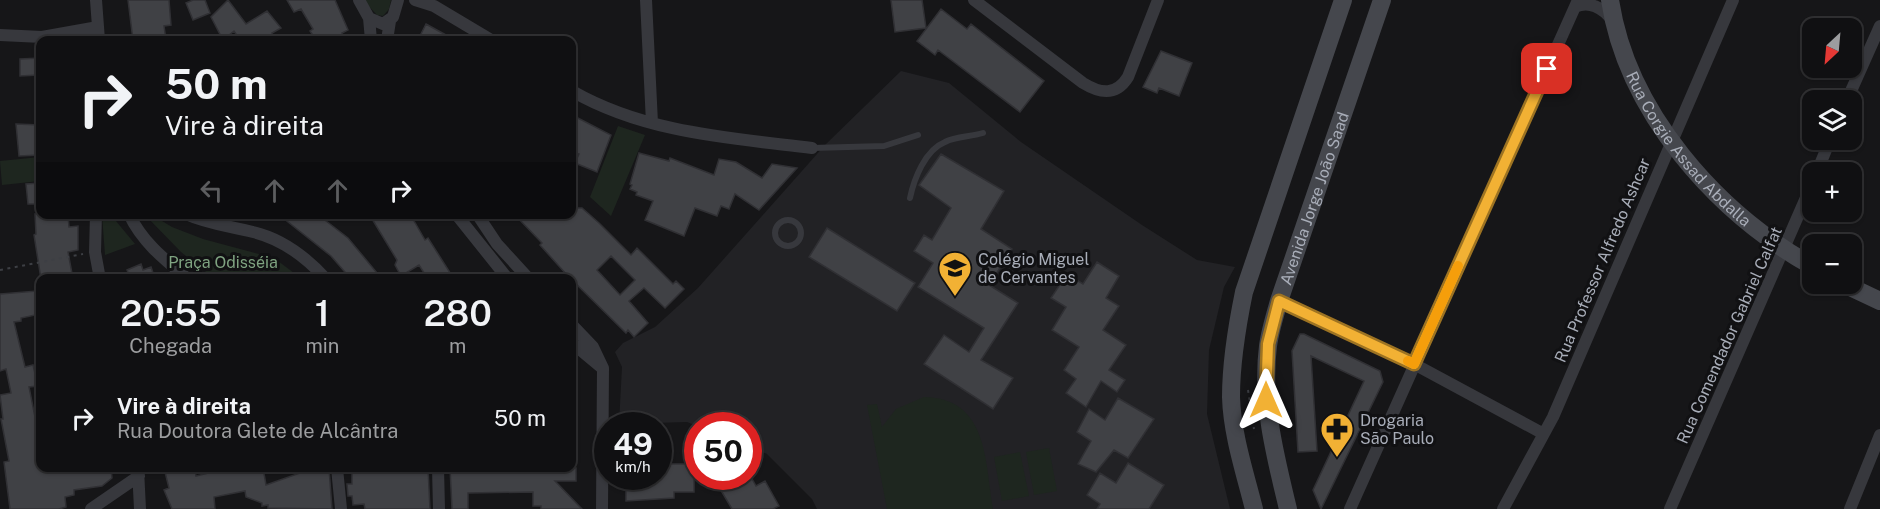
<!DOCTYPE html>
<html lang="pt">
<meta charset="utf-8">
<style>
body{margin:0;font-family:"Public Sans",sans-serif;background:#1e1e20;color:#f1f3f6;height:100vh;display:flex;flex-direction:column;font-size:22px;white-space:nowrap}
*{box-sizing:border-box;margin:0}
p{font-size:20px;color:#9c9d9f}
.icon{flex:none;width:33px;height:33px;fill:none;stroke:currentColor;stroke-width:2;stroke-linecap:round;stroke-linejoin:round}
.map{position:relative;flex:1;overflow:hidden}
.details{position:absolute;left:36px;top:274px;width:540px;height:198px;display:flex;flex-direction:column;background:#101012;border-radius:12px;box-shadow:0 2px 4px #0004,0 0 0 2px #303032}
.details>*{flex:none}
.guide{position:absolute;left:36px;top:36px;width:540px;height:183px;border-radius:12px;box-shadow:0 2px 4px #0004,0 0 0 2px #303032;background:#101012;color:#f1f3f6;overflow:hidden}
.needle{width:39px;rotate:206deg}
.tools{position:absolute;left:1802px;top:18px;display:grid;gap:12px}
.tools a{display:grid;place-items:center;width:60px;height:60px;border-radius:12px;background:#101012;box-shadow:0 2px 4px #0004,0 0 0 2px #303032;font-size:30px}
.speed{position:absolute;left:594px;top:412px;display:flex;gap:12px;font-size:30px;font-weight:700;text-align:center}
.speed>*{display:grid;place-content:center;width:78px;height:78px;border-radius:50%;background:#101012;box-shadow:0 2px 4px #0004,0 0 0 2px #303032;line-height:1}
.speed small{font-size:15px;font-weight:400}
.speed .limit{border:9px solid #d22;background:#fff;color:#111}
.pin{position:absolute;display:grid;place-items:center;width:51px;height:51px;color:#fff;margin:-26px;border-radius:12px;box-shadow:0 3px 9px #0006}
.me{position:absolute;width:66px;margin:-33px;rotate:0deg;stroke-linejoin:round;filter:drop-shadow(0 0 4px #0008)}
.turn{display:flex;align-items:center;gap:21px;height:126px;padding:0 30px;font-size:27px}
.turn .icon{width:78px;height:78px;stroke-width:2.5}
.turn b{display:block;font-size:42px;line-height:51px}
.lanes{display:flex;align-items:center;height:57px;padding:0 30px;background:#0003;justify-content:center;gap:30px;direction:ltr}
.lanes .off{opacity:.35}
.eta{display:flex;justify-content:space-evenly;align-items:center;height:102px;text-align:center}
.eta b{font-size:36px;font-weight:600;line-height:42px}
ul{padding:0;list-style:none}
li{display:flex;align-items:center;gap:18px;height:84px;padding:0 30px}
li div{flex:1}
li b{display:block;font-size:22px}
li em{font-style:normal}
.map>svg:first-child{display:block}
</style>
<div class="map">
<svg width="1880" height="509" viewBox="0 0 1880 509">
<rect width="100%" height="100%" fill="#161618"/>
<path fill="#222225" d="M901,71L949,83L1021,142L1142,225L1197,260L1235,267L1224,287L1209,350L1207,414L1230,509H817L812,499L767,454L749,446L748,426H697L687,422L619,424L622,367L615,352L623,343L655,327L698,288L825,145Z"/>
<path fill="#1e261f" d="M363,0H391L389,9L383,16L377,15Z
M618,126L645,135L611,216L590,197Z
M40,157V181L2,185L0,161Z
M102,215H111L135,244L105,255Z
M145,215H152L172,227L203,239L274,258L302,279H215L181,252Z
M924,397C988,398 985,461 993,509H887L867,405L877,404L882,427L896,409Z
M1049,448L1057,491L1034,495L1026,452Z
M1020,452L1029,496L1002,501L994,457Z"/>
<path fill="#404145" stroke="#303034" stroke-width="1.5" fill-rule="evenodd" d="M128,0H169L171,25L164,26L166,40H133Z
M193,0H205L210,13L193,20L186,3Z
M228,0L246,24L267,11L281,28L272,33L276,40H240L234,31L223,40L211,17Z
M287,0H335L348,30L342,33L346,40H316L310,31L313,29L301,9L294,12Z
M891,0H922L926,28L895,32Z
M941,9L967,29L971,24L1044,81L1020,112L938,50L935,55L917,41Z
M426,24L455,40H418Z
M1161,51L1192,63L1179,96L1159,88L1157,93L1143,87Z
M40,58L39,75L20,76V59Z
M572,115L611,135L597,172L575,163L579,154L572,152Z
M16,124L40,125V155L19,156Z
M639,153L669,161L670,158L714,175L719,159L736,162L762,178L772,164L797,168L759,210L735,194L729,209L721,206L717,216L695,208L684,236L645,220L653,201L636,195L637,192L630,189L632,185L630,184Z
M941,154L1004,191L981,229L1012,249L989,285L1018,303L981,360L1013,378L993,409L924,364L944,335L969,352L984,328L918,287L933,263L914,251L924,235L932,240L951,208L919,185Z
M40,183V204H28L26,184Z
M578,208H582L599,223L631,255L637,248L673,284L676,281L684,289L665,308L644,288L629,301L648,323L634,337L628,330L626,333L567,275L540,245L542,243L514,214H572V210L574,212ZM611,256L635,280L620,295L597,270Z
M35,214H68L69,227L78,226V250L68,252L73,279H41L34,235L36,234Z
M278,214H317L348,238L382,279H351L331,256Z
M369,214H410L425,240L428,238L454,279H428L419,265L401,276L395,265L397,260Z
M827,228L915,283L897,311L809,257Z
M1097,262L1119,276L1106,298L1119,306L1103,330L1126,345L1109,370L1125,380L1117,392L1101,381L1086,407L1066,393L1076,379L1064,370L1079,347L1052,330L1066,307L1051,298L1067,274L1083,284Z
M141,264L143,270L151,267L155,279H123L129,275L127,270Z
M37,291L40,314L21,318V321L14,322L25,367L33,365L38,386L29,387L40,442V468H52L53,473L111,468L112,478L102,486L74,490V495L65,497L66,507L59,509H10L4,462L9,461L1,419H3L0,395L11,393L6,369L0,371V294Z
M1300,334H1304L1380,371L1383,382L1321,509L1313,490L1364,381L1311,356L1317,451L1298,452L1292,351Z
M1118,398L1154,419L1128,458L1114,450L1096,472L1078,464L1091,441L1077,432L1089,409L1105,420Z
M1128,463L1164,485L1149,509H1097L1100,504L1087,495L1100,473L1116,483Z
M658,464H694V492H674V498L626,501V477H658Z
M164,468H195L196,476L229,468H263L266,485L314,468H329L332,509L268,508V505L262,506V503L246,497L245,491L214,497L215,509H172L164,490L169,488Z
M352,468H428L430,509H365L364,504L353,505L352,496H348L347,484H352Z
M450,468H576V481H555L582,509H541V506H533V492L468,493V509H452Z
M713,477H751L756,486L765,481L779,506L773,509H732Z"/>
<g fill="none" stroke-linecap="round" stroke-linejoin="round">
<path stroke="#3d3f44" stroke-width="2" stroke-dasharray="3 4.5" stroke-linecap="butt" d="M0,270L83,254
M1248,390L1254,429"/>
<path stroke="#37383d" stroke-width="6" d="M812,148L884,146L918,135
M910,198C914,179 925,150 945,142C956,136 970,137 983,133
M775 233a13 13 0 1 1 26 0a13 13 0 1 1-26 0Z"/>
<path stroke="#37383d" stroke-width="12" d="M96,0L99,40
M359,0L369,18L383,24L393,17L398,0
M415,0L434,6L491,40
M646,0L652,123
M974,0L1083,83C1101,94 1116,96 1128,77L1158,0
M1575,7C1589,0 1603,8 1612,20
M369,18L371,40
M0,35L42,37L98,27
M387,40L390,21
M572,91C645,133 730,138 812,148
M1847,100L1880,26
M1817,172L1830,140
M96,214L95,252L100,279
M129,214C142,242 165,260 188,279
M186,214C208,224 230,226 253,232C283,239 306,257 326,279
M456,214L508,279
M477,214L497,244L529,279
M1279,301L1414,364L1542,433
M572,325L593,347L603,368L602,509
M572,343L602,368
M337,468L341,509
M438,468L439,509
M138,469L140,509
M91,509L139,476
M1350,509L1578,0
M1503,509L1553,417L1733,0
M1670,509L1812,184
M1850,509L1880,435"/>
<g stroke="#45474d" stroke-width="18">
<path id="s1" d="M1610,0C1627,112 1716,212 1812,266"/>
<path d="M1844,284L1880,301"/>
<path d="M1254,509C1245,473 1232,434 1231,397C1231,361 1237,326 1244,292L1343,0"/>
<path id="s2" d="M1288,509C1275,455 1261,402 1268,346C1270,331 1275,315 1279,301L1382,0"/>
</g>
</g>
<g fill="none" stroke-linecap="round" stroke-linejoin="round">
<defs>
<path id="route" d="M1266,400L1268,344L1279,301L1414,364L1547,69"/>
</defs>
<use href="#route" stroke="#9d7322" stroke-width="15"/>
<use href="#route" stroke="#f2b134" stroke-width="10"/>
<path stroke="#f59e0b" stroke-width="10" d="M1408,361L1414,364L1458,266"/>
</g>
<defs>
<symbol id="school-pin" viewBox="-11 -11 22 30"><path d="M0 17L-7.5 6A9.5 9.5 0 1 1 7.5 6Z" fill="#f2b134" stroke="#111113"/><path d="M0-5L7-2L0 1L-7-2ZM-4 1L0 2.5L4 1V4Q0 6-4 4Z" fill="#111"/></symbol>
<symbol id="pharmacy-pin" viewBox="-11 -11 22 30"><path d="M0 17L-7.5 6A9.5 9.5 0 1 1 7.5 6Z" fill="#f2b134" stroke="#111113"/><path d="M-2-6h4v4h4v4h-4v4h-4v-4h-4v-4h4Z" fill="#111"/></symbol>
</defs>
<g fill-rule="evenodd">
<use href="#school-pin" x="936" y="249" width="38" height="52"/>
<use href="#pharmacy-pin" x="1318" y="410" width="38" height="52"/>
</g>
<g text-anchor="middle" stroke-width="6" stroke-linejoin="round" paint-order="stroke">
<g font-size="16" fill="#a8adb8" stroke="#111113">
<text dy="6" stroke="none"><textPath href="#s1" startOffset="172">Rua Corgie Assad Abdalla</textPath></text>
<text dy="6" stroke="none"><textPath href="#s2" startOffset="320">Avenida Jorge João Saad</textPath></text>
<text transform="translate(1602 260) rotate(-67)" y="6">Rua Professor Alfredo Ashcar</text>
<text transform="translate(1729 335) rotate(-66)" y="6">Rua Comendador Gabriel Calfat</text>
</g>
<g font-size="16" fill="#a8adb8" stroke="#111113" text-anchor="start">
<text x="978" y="265">Colégio Miguel<tspan x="978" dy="18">de Cervantes</tspan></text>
<text x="1360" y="426">Drogaria<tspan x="1360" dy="18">São Paulo</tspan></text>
</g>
<g font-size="16" fill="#7fa381" stroke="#111113">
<text x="223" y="268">Praça Odisséia</text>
</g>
</g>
</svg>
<div class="tools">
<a><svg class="needle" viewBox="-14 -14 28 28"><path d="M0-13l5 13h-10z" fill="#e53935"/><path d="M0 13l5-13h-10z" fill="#9c9d9f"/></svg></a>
<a><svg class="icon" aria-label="layers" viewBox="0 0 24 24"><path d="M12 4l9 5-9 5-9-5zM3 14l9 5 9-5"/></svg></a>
<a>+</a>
<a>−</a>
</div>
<div class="speed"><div>49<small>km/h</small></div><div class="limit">50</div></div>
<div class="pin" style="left:1547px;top:69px;background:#d93025"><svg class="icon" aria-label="arrive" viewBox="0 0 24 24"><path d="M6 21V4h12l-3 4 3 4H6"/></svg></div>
<svg class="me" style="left:1266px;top:400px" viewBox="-20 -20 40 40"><path d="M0-17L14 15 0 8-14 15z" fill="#f2b134" stroke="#fff" stroke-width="4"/></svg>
<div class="guide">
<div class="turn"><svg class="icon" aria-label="right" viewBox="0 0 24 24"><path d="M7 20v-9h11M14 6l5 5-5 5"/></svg><div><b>50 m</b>Vire à direita</div></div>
<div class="lanes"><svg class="icon off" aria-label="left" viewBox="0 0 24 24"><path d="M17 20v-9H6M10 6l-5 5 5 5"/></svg><svg class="icon off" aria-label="ahead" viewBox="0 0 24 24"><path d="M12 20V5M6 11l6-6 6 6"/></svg><svg class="icon off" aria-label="ahead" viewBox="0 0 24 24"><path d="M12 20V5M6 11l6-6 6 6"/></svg><svg class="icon" aria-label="right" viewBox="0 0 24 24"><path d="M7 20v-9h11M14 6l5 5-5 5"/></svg></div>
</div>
<section class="details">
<div class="eta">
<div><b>20:55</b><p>Chegada</p></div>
<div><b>1</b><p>min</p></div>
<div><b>280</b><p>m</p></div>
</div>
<ul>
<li><svg class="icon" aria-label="right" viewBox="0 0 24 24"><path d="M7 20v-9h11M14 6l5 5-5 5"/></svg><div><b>Vire à direita</b><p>Rua Doutora Glete de Alcântra</p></div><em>50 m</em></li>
</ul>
</section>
</div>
